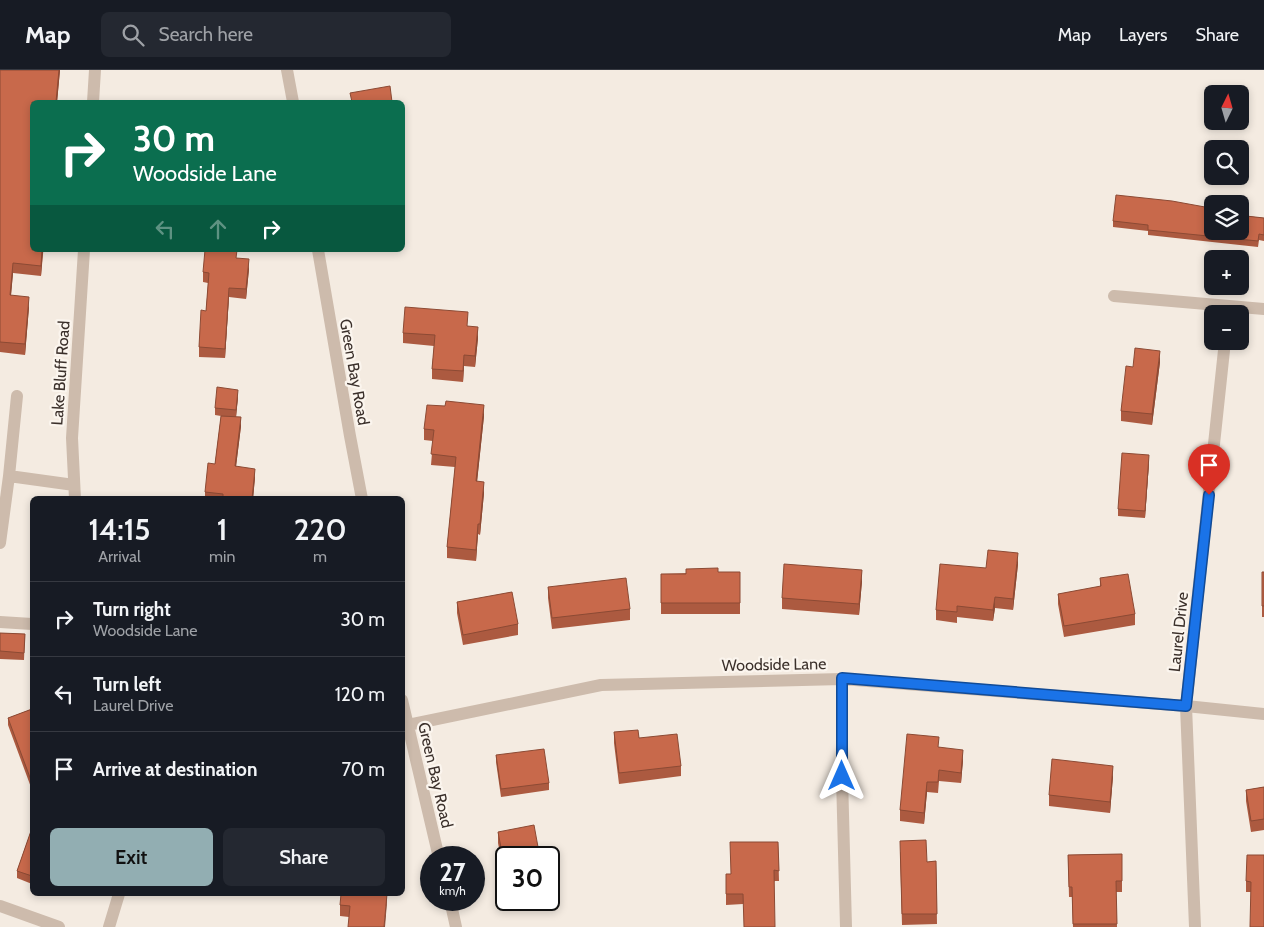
<!DOCTYPE html>
<meta charset="utf-8">
<style>
body{margin:0;font-family:Cabin,sans-serif;background:#242831;color:#f1f3f6;height:100vh;display:flex;flex-direction:column;font-size:19px;white-space:nowrap}
*{box-sizing:border-box;margin:0}
p{font-size:16px;color:#9ea1a6}
.icon{flex:none;width:28px;height:28px;fill:none;stroke:currentColor;stroke-width:2;stroke-linecap:round;stroke-linejoin:round}
.map{position:relative;flex:1;overflow:hidden}
.drawer{position:absolute;left:30px;top:426px;width:375px;height:400px;display:flex;flex-direction:column;background:#171b24;border-radius:8px;box-shadow:0 2px 8px #0003}
.drawer>*{flex:none}
.hud{position:absolute;left:30px;top:30px;width:375px;height:152px;border-radius:8px;box-shadow:0 2px 8px #0003;background:#0b6e4f;color:#fff;overflow:hidden}
.needle{width:32px;rotate:5deg}
.controls{position:absolute;left:1204px;top:15px;display:grid;gap:10px}
.controls a{display:grid;place-items:center;width:45px;height:45px;border-radius:8px;background:#171b24;box-shadow:0 2px 8px #0003;font-size:25px}
.speed{position:absolute;left:420px;top:776px;display:flex;gap:10px;font-size:25px;font-weight:700;text-align:center}
.speed>*{display:grid;place-content:center;width:65px;height:65px;border-radius:50%;background:#171b24;box-shadow:0 2px 8px #0003;line-height:1}
.speed small{font-size:12px;font-weight:400}
.speed .limit{border:2px solid #111;border-radius:8px;background:#fff;color:#111}
.pin{position:absolute;display:grid;place-items:center;width:42px;height:42px;color:#fff;margin:-51px -21px;border-radius:50% 50% 50% 0;rotate:-45deg;box-shadow:0 0 5px #0007}
.pin .icon{rotate:45deg}
.me{position:absolute;width:55px;margin:-28px;rotate:0deg;stroke-linejoin:round;filter:drop-shadow(0 0 4px #0008)}
.turn{display:flex;align-items:center;gap:18px;height:105px;padding:0 20px;font-size:22px}
.turn .icon{width:65px;height:65px;stroke-width:2.5}
.turn b{display:block;font-size:35px;line-height:42px}
.lanes{display:flex;align-items:center;height:48px;padding:0 20px;background:#0003;justify-content:center;gap:25px;direction:ltr}
.lanes .off{opacity:.35}
.eta{display:flex;justify-content:space-evenly;align-items:center;height:85px;text-align:center}
.eta b{font-size:30px;font-weight:600;line-height:35px}
.cta{display:flex;gap:10px;margin-top:auto;padding:10px 20px}
.cta a{flex:1;height:58px;border-radius:8px;background:#92aeb2;color:#111;font-size:20px;font-weight:600;line-height:58px;text-align:center}
.cta a+a{background:#242831;color:#f1f3f6}
ul{padding:0;list-style:none}
li{display:flex;align-items:center;gap:15px;height:75px;padding:0 20px;border-top:1px solid #363941}
li div{flex:1}
li b{display:block;font-size:19px}
li em{font-style:normal}
header{display:flex;align-items:center;gap:30px;box-sizing:border-box;height:70px;padding:0 25px;background:#171b24;border-bottom:1px solid #363941}
header strong{font-size:24px}
nav{display:flex;gap:28px;margin-inline-start:auto;font-size:18px}
.search{width:350px;height:45px;background:#242831;display:flex;align-items:center;gap:12px;box-sizing:border-box;padding:0 18px;border-radius:8px;color:#9ea1a6;font-size:19px}
.map>svg:first-child{display:block}
</style>
<header>
<strong>Map</strong>
<div class="search"><svg class="icon" aria-label="search" viewBox="0 0 24 24"><circle cx="10" cy="10" r="6"/><path d="M15 15l6 6"/></svg>Search here</div>
<nav><a>Map</a><a>Layers</a><a>Share</a></nav>
</header>
<div class="map">
<svg width="1264" height="857" viewBox="0 0 1264 857">
<rect width="100%" height="100%" fill="#f4ebe1"/>
<g fill="none" stroke-linecap="round" stroke-linejoin="round">
<path stroke="#cdbbac" stroke-width="12" d="M287,0L293,32
M93,32L95,0
M318,180L350,366L362,429
M1114,226L1264,239
M17,326L9,406L74,415
M75,429L72,368L84,180
M0,473L9,406
M0,552L32,554
M842,609V707L846,857
M402,630L439,788
M408,655L601,615L842,609L1186,636L1264,644
M450,830L456,857
M0,836L59,857
M109,857L119,824
M1195,857L1186,636L1225,271"/>
</g>
<path fill="#ac5a40" d="M0,0H60L41,206L13,203L11,225L29,237L25,285L0,282Z
M1205,137L1248,140L1247,146L1264,148V171L1259,170L1258,177L1148,165V161L1113,157V151Z
M237,188L249,199L246,229L229,227L225,288L199,287V277L206,241L208,213L203,212V202Z
M468,256L478,268L475,297L464,296L463,312L432,309V299L434,276L403,273V263Z
M1160,292L1152,355L1121,351V341L1133,297Z
M238,327L236,347L241,356L236,396L255,407L253,429H205V422L215,394L221,346L215,345V338Z
M484,346L477,411L484,423L480,465L478,464L476,491L447,488V477L455,397L431,395L433,371L424,370V359Z
M1149,393L1145,448L1118,446V439Z
M1018,494L1013,540L995,538L993,551L957,547V553L936,550V540L986,498Z
M718,502H740V544H661V504Z
M1262,502H1264V547H1262Z
M1100,508L1135,544V555L1064,567L1058,534V524L1100,517Z
M862,511L859,545L782,539V528Z
M548,517L630,539V550L552,559L548,528Z
M457,532L518,554V565L463,575L457,543Z
M0,563L25,564L24,590L0,589Z
M32,639V720L8,655V648Z
M614,662L639,668L681,696V706L619,714L614,673Z
M939,677L963,690L961,713L939,711L938,723L927,722L924,754L900,751V740Z
M496,685L549,713V720L501,727L496,692Z
M1113,706L1110,743L1049,736V725Z
M1264,717V760L1251,762L1246,731V720Z
M32,758V814L17,808V801Z
M498,762L540,788H506V793L502,794L498,773Z
M778,772L779,811H775L743,834L726,835V804H731Z
M900,782L927,792L936,791L937,854L902,855Z
M1122,784V822H1116L1117,857H1073L1072,827H1069L1068,785Z
M1264,785L1251,822H1246V811Z
M516,830H547V832L518,838Z
M387,832L349,847L340,846V835Z"/>
<path fill="#8c4a34" d="M59,0H60L57,32H56Z
M42,180H43L41,206V196Z
M249,189V199L246,229V219Z
M13,193V203L10,236V225Z
M229,218V227L225,288V279Z
M29,227V237L25,285V274Z
M478,257V268L475,297V286Z
M1160,281V292L1152,355V344Z
M464,285V296L463,312V301Z
M238,320V327L236,347V340Z
M484,335V346L476,422V411Z
M241,347V356L235,405V396Z
M1149,385V393L1145,448V441Z
M255,399V407L253,429H252Z
M484,412V423L480,465V454Z
M478,454V464L476,491V480Z
M1018,483V494L1013,540V529Z
M862,500V511L859,545V534Z
M995,527V538L993,551V540Z
M963,680V690L961,713V703Z
M1113,696V706L1110,743V732Z
M927,712V722L924,754V743Z
M387,824V832L385,857H384Z"/>
<path fill="#c8694b" stroke="#8c4a34" fill-rule="evenodd" d="M0,0H59L56,32H32V180H42L41,196L13,193L10,225L29,227L25,274L0,272Z
M390,16L392,32H352L350,23Z
M1116,125L1172,131L1205,137L1206,129L1248,134L1246,146L1264,148V165L1259,164L1258,171L1148,160V155L1113,151ZM1212,134H1240V161H1212Z
M205,180H237L236,188L249,189L246,219L229,218L225,279L199,277L201,240L206,241L209,203L203,202Z
M405,237L468,242L467,256L478,257L475,286L464,285L463,301L432,299L435,265L403,263Z
M1135,278L1160,281L1152,344L1121,341L1126,296L1133,297Z
M217,317L238,320L236,340L215,338Z
M446,331L484,335L476,411L484,412L480,454H478L476,480L447,477L456,387L431,384L434,360L424,359L427,335L445,336Z
M221,346L241,347L235,396L255,399L252,429H223V424L205,422L208,393L215,394Z
M1122,383L1149,385L1145,441L1118,439Z
M988,480L1018,483L1013,529L995,527L993,540L957,536V542L936,540L940,494L986,498Z
M784,494L862,500L859,534L782,528Z
M718,498V502H740V533H661V504H686V499Z
M1262,502H1264V536H1262Z
M1128,504L1135,544L1064,556L1058,524L1101,516L1100,508Z
M626,508L630,539L552,548L548,517Z
M512,522L518,554L463,565L457,532Z
M0,563L25,564L24,583L0,581Z
M32,639V713L8,648Z
M638,660L639,668L677,664L681,696L619,703L614,662Z
M907,664L939,667L938,677L963,680L961,703L939,700L938,712H927L924,743L900,740Z
M544,679L549,713L501,719L496,685Z
M1052,689L1113,696L1110,732L1049,725Z
M1264,717V749L1251,751L1246,720Z
M534,755L540,788H509L508,782L502,783L498,762Z
M32,758V806L17,801Z
M926,770L927,792L936,791L937,844H902L900,771Z
M730,772H778L779,801L774,800L775,857H744L743,824H726V804H731Z
M1122,784V811H1116L1117,854H1073L1072,817H1069L1068,785Z
M1247,785H1264V857H1250L1251,812L1246,811Z
M341,824H387L384,857H348L350,836L340,835Z"/>
<g fill="none" stroke-linecap="round" stroke-linejoin="round">
<defs>
<path id="route" d="M842,706V608L1186,636L1209,425"/>
</defs>
<use href="#route" stroke="#114b97" stroke-width="12"/>
<use href="#route" stroke="#1a73e8" stroke-width="9"/>
</g>
<g text-anchor="middle" stroke-width="4.5" stroke-linejoin="round" paint-order="stroke">
<g font-size="16" fill="#3b302b" stroke="#fbf5ee">
<text transform="translate(355 302) rotate(80)" y="6">Green Bay Road</text>
<text transform="translate(60 303) rotate(-86)" y="6">Lake Bluff Road</text>
<text transform="translate(1178 562) rotate(-84)" y="6">Laurel Drive</text>
<text transform="translate(774 594) rotate(-1)" y="6">Woodside Lane</text>
<text transform="translate(436 705) rotate(77)" y="6">Green Bay Road</text>
</g>
</g>
</svg>
<div class="controls">
<a><svg class="needle" viewBox="-14 -14 28 28"><path d="M0-13l5 13h-10z" fill="#e53935"/><path d="M0 13l5-13h-10z" fill="#9ea1a6"/></svg></a>
<a><svg class="icon" aria-label="search" viewBox="0 0 24 24"><circle cx="10" cy="10" r="6"/><path d="M15 15l6 6"/></svg></a>
<a><svg class="icon" aria-label="layers" viewBox="0 0 24 24"><path d="M12 4l9 5-9 5-9-5zM3 14l9 5 9-5"/></svg></a>
<a>+</a>
<a>−</a>
</div>
<div class="speed"><div>27<small>km/h</small></div><div class="limit">30</div></div>
<div class="pin" style="left:1209px;top:425px;background:#d93025"><svg class="icon" aria-label="arrive" viewBox="0 0 24 24"><path d="M6 21V4h12l-3 4 3 4H6"/></svg></div>
<svg class="me" style="left:842px;top:706px" viewBox="-20 -20 40 40"><path d="M0-17L14 15 0 8-14 15z" fill="#1a73e8" stroke="#fff" stroke-width="4"/></svg>
<div class="hud">
<div class="turn"><svg class="icon" aria-label="right" viewBox="0 0 24 24"><path d="M7 20v-9h11M14 6l5 5-5 5"/></svg><div><b>30 m</b>Woodside Lane</div></div>
<div class="lanes"><svg class="icon off" aria-label="left" viewBox="0 0 24 24"><path d="M17 20v-9H6M10 6l-5 5 5 5"/></svg><svg class="icon off" aria-label="ahead" viewBox="0 0 24 24"><path d="M12 20V5M6 11l6-6 6 6"/></svg><svg class="icon" aria-label="right" viewBox="0 0 24 24"><path d="M7 20v-9h11M14 6l5 5-5 5"/></svg></div>
</div>
<section class="drawer">
<div class="eta">
<div><b>14:15</b><p>Arrival</p></div>
<div><b>1</b><p>min</p></div>
<div><b>220</b><p>m</p></div>
</div>
<ul>
<li><svg class="icon" aria-label="right" viewBox="0 0 24 24"><path d="M7 20v-9h11M14 6l5 5-5 5"/></svg><div><b>Turn right</b><p>Woodside Lane</p></div><em>30 m</em></li>
<li><svg class="icon" aria-label="left" viewBox="0 0 24 24"><path d="M17 20v-9H6M10 6l-5 5 5 5"/></svg><div><b>Turn left</b><p>Laurel Drive</p></div><em>120 m</em></li>
<li><svg class="icon" aria-label="arrive" viewBox="0 0 24 24"><path d="M6 21V4h12l-3 4 3 4H6"/></svg><div><b>Arrive at destination</b></div><em>70 m</em></li>
</ul>
<div class="cta"><a>Exit</a><a>Share</a></div>
</section>
</div>
